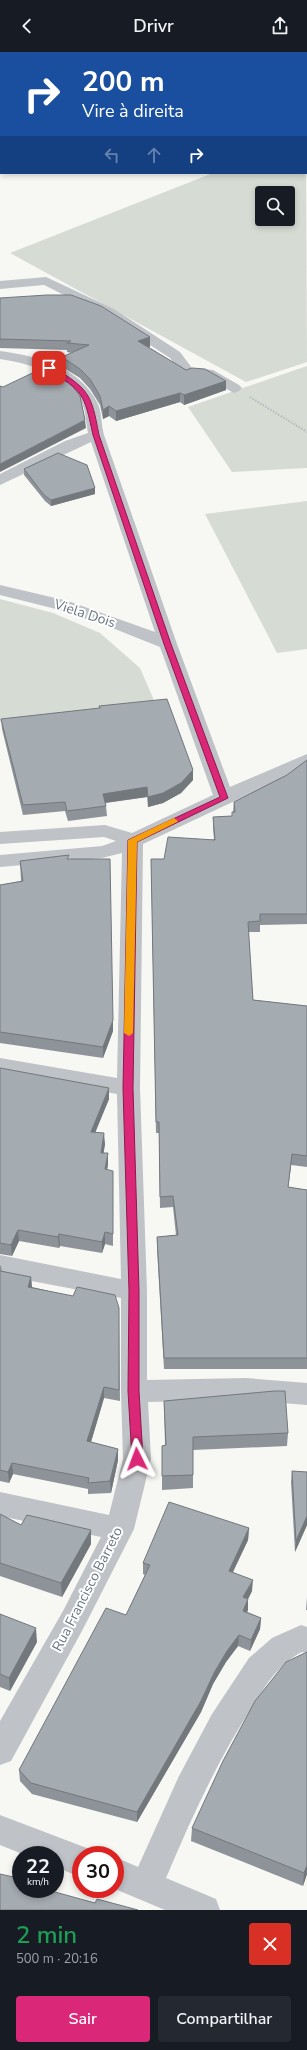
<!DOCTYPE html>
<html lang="pt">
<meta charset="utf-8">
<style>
body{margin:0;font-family:"Nunito Sans",sans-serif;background:#242831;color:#f1f3f6;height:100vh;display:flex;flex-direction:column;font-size:15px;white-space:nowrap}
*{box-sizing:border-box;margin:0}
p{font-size:13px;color:#9ea1a6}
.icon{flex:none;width:22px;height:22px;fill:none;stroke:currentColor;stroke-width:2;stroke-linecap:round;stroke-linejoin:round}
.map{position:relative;height:1858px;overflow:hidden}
.side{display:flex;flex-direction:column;background:#171b24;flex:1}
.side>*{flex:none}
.guide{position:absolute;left:0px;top:0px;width:307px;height:122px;box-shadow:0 2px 6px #0003;background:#1a4fa0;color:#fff;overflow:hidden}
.controls{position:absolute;left:255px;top:134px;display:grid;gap:8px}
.controls a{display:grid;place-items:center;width:40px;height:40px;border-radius:4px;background:#171b24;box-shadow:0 2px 6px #0003;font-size:20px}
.speed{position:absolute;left:12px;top:1794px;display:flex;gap:8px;font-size:20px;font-weight:700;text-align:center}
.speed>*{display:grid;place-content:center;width:52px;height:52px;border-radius:50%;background:#171b24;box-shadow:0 2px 6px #0003;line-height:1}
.speed small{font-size:10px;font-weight:400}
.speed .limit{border:6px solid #d22;background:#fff;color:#111}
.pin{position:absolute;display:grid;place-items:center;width:34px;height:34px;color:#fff;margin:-17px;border-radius:8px;box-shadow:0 2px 6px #0006}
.me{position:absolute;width:44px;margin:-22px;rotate:357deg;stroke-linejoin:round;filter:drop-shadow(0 0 3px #0008)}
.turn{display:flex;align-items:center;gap:14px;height:84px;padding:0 16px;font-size:18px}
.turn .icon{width:52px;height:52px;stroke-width:2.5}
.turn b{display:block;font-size:28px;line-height:34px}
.lanes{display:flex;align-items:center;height:38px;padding:0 16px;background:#0003;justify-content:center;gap:20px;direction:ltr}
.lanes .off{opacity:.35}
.round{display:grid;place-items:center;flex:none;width:42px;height:42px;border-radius:4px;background:#242831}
.overview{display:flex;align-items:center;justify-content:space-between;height:68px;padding:0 16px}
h1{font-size:24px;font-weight:600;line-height:30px;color:#1e9e55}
.cta{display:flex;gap:8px;margin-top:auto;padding:8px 16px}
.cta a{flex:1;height:46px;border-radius:4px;background:#db2777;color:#fff;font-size:16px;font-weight:600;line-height:46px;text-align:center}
.cta a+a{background:#242831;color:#f1f3f6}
header{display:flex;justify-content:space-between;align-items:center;height:52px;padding:0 16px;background:#171b24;font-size:18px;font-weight:600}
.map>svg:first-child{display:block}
</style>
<header><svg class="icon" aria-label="back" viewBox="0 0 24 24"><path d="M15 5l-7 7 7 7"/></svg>Drivr<svg class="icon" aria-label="share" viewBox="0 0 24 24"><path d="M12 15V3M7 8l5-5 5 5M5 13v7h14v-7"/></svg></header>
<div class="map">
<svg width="307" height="1858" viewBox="0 0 307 1858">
<rect width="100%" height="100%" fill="#f7f7f4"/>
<path fill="#d6dbd4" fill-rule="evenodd" d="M306,110L307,310L246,330L10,201L213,121H306ZM262,141H288V167H262Z
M307,314V416L232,420L188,355Z
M307,449V597L277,601L205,462Z
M0,547L53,561L100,581L140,616L156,653L0,670Z"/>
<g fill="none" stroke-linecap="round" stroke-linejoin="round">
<path stroke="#b7babc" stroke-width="2" stroke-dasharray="1.5 1.5" stroke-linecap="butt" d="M250,345L307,380"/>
<path fill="#bfc2c6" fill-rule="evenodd" d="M46,225L114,257L180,300L192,316L213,318L239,333L242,336L239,339L234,341L205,325L183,323L170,306L104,263L44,233L0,237V229Z
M0,299C37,304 78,314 97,350C102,360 101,372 104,383L177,592L230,735L307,702V715L143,792L140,1036L147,1239V1328L246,1326L307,1331V1353L246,1348L148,1350L151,1407L134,1477L83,1577L11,1709L0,1713V1669L63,1559L101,1485L0,1464V1440L109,1463L123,1407L121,1339V1246L0,1223V1203L121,1227L117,1042L0,1022V1006L117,1026L122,801L102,806L0,815V803L102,794L116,789L104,785L0,792V780L105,773L132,781L213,743L160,595L110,575L56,557L0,543V533L68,549L155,580L91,390L0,433V422L65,389L88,381C86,371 86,360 82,351C67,321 30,312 0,307Z
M301,1573L307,1575V1601L302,1600C279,1611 265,1634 252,1655C217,1709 191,1767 166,1826L216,1847L220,1858H165L115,1837V1805L138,1815L179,1724L212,1662L249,1606L272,1586Z
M0,1763L92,1798L95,1803H81V1825L55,1815V1803H25L0,1793Z"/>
</g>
<path fill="#8d9398" d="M0,246L150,295H148L186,318L226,329V338L184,353L180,350L116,369L109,364L103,367L100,353L90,337L80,326L62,315V305L72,301L67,300V298L0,296Z
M24,417L95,436V442L51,454L45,449L24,423Z
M99,654L193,718V728L181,741L163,751L148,755L147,745L106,751V754L107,764L68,769L65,759L23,763L2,677L1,667L99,657Z
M307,708V872L260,873V880H248L253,948L307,954V1115L291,1113L288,1135L307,1138V1317H164L157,1196V1185L176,1183L173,1155L160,1156L159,1081H156L151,807H164L214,787L213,776V765L232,764V760H233L234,750L287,723Z
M69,807L113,979L103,1006L0,991V833L21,829L20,809Z
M0,1016L109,1047L95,1080L105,1092L103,1101L108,1112L107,1118L113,1119V1194L105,1192L102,1201L60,1194L59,1196L19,1189L12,1204L0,1202Z
M0,1213L1,1214L2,1219L31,1225L32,1235L119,1256L120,1349L104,1346L91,1390L118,1397V1408L111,1441L88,1442V1437L13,1422L9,1431L0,1429Z
M164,1349L288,1381L287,1394L193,1398V1436L162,1438V1394L165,1393Z
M292,1419L307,1420V1473L295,1500L291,1430Z
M0,1462L21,1473L91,1492L62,1545L0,1524Z
M249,1476L248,1488L233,1520L252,1539L248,1547V1558L247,1560L261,1566L260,1577L250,1599L238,1594L226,1610L213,1632L201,1660L137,1770L32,1742L20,1729L19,1718L126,1563L145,1523L143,1522V1511Z
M307,1545V1558H306Z
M0,1562L37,1590L10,1639L0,1635Z
M307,1600V1822L303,1834L191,1789L192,1776Z"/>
<path fill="#73787c" d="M150,285V295L138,299V289Z
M226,329V338L184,353V343Z
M180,341V350L116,369V359Z
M109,354V364L103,367V358Z
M85,368L86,376L0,420V412Z
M95,436V442L51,454V448Z
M193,718V728L181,741L163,751L148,755V745Z
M147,735V745L103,751V742Z
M113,968V979L103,1006V995Z
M109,1036V1047L91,1091V1080Z
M104,1081L105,1092L102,1112L101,1101Z
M108,1101V1112L105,1129V1117Z
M292,1102L291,1113L287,1146L288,1135Z
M18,1178L19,1189L12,1204L11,1193Z
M105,1180V1192L102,1201V1190Z
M59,1182L60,1194L59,1196L58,1185Z
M31,1225L32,1237L28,1235Z
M104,1335V1346L88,1400L87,1389Z
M118,1397V1408L111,1441L110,1429Z
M12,1411L13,1422L9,1431L8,1420Z
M307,1464V1473L295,1500L296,1489Z
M249,1476L248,1488L228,1530L229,1519Z
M91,1478V1492L62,1545L61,1531Z
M253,1528L252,1539L243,1557V1545Z
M248,1547V1558L242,1570L243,1559Z
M261,1566L260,1577L250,1599L251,1588Z
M36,1576L37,1590L10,1639L9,1626Z
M239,1583L238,1594L226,1610L213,1632L201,1660L137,1770V1760L214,1621L227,1599Z
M307,1813V1822L303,1834L304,1821Z"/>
<path fill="#a4abb1" stroke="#73787c" d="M47,243H71L101,254L150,285L138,289L186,318L192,316L205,317L226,329L184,343L180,341L116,359L109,354L103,358L100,344L90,327L80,317L62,305L89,293L67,291L71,289L0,287V246Z
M47,314L66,326L80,344L85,368L0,412V334L3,335Z
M58,401L87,413L95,436L51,448L44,443L24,417Z
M167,647L193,718L181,731L163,741L148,745L147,735L103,742L106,754L67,759L65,750L23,753L1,667L100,656L99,654Z
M307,708V862H260V869L248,870L253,948L307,954V1104L292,1102L288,1135L307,1138V1306H164L157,1185L178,1183L173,1144L160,1145L159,1070H156L151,807H164L168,785L215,788L213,765L232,764V760H235L234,750L287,723Z
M69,803L67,807H110L113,968L103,995L0,980V833L23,829L20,809Z
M0,1016L109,1036L91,1080L104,1081L101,1101H108L105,1117L113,1119V1182L105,1180L102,1190L59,1182L58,1185L18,1178L11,1193L0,1191Z
M0,1219L31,1225L28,1235L73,1244L77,1235L115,1243L119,1256V1338L104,1335L87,1389L118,1397L110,1429L88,1431L89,1426L12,1411L8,1420L0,1418Z
M275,1339H285L288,1381L193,1385V1423L162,1424V1394L166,1393L164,1349Z
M292,1419L307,1420V1464L296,1489Z
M169,1450L249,1476L229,1519L253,1528L243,1545L248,1547L243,1559L261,1566L251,1588L239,1583L227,1599L214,1621L201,1649L137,1760L31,1731L19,1718L106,1556L126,1563L150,1513L143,1511Z
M0,1462L21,1473L27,1463L91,1478L61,1531L0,1511Z
M0,1562L36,1576L9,1626L0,1622Z
M307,1600V1813L304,1821L192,1776L223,1709L255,1649L286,1610Z
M0,1822L18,1826L17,1830L21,1831V1837H44L95,1851L97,1847L138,1858H0Z"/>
<path fill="#db2777" stroke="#8e194d" d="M47,314H52C89,338 91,340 99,383L171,592L228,746L137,790L133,1036L139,1239V1339L143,1407L141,1410H133L132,1407L128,1339L129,1239L123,1036L128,788L220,745L164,592L93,383C84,341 84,340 47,317Z"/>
<path fill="#f59e0b" d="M174,766L178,769L177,770L137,790L133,981L129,984L124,981L128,788Z"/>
<g text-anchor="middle" stroke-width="4" stroke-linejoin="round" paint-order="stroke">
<g font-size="14" fill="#6a7682" stroke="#fff">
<text transform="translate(85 561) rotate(18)" y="5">Viela Dois</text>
<text transform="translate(87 1537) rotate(-63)" y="5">Rua Francisco Barreto</text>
</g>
</g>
</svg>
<div class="controls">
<a><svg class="icon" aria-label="search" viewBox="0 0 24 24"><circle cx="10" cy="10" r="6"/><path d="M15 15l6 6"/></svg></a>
</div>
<div class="speed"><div>22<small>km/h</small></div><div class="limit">30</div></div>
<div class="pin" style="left:49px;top:316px;background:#d93025"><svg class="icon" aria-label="arrive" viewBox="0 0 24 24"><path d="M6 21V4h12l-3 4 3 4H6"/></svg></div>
<svg class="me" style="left:137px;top:1407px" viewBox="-20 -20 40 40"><path d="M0-17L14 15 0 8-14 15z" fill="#db2777" stroke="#fff" stroke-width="4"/></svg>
<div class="guide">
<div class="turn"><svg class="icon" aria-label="right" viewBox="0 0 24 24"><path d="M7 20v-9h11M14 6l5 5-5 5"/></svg><div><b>200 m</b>Vire à direita</div></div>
<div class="lanes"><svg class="icon off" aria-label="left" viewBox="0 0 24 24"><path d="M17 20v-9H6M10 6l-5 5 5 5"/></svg><svg class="icon off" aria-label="ahead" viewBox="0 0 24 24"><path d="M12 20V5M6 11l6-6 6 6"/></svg><svg class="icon" aria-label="right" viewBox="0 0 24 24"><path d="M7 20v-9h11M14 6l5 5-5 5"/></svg></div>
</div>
</div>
<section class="side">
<div class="overview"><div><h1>2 min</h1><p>500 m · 20:16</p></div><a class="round" style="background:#d93025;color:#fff"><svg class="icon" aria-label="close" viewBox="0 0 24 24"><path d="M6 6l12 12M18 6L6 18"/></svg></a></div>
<div class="cta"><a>Sair</a><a>Compartilhar</a></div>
</section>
